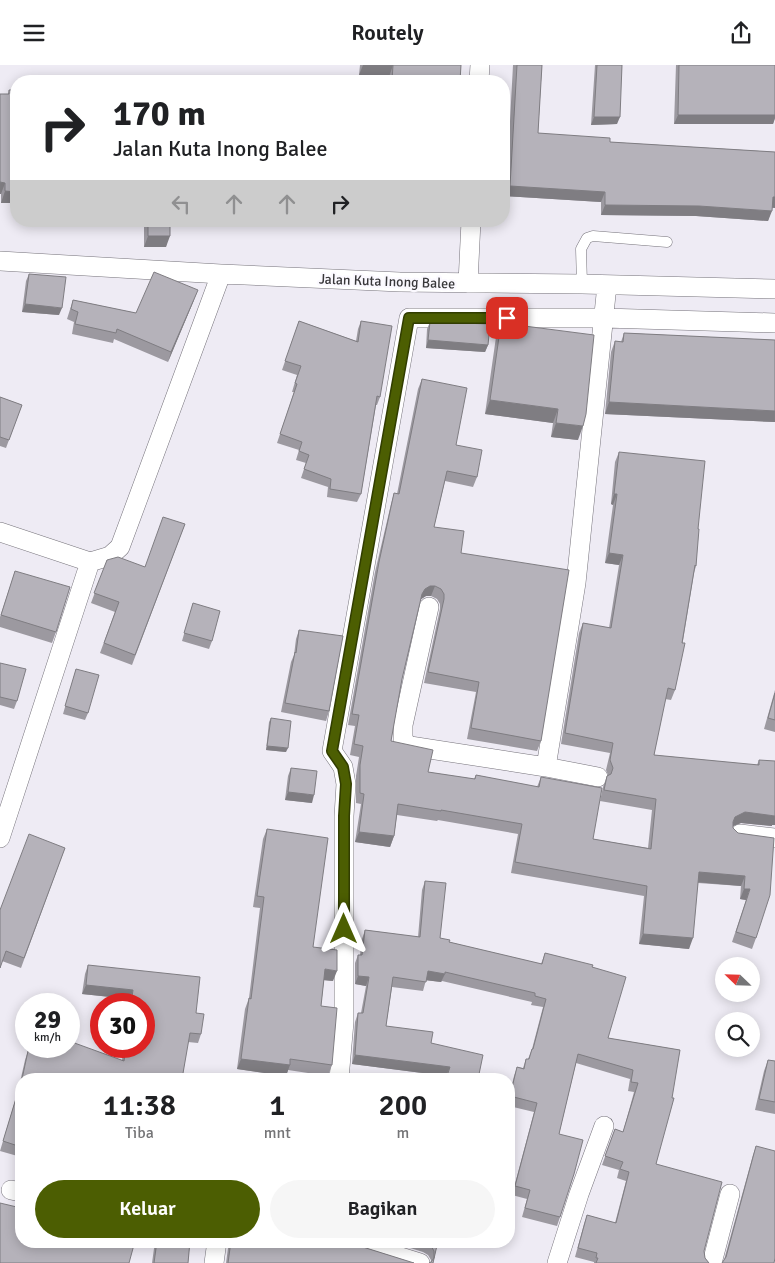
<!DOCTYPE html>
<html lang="id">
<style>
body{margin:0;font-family:Signika,sans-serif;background:#f6f6f6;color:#202124;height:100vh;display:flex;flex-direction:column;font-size:19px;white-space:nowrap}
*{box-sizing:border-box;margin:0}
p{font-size:16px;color:#757577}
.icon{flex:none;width:28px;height:28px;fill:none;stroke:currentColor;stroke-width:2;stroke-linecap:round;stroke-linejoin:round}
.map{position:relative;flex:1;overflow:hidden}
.side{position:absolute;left:15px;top:1008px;width:500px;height:175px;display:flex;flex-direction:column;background:#fff;border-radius:20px;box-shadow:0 2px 12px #0003}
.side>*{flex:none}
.hud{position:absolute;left:10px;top:10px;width:500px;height:152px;border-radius:20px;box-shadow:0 2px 12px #0003;background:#fff;color:#202124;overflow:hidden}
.needle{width:32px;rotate:293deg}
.buttons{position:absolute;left:715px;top:892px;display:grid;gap:10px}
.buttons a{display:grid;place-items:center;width:45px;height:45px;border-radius:50%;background:#fff;box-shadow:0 2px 12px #0003;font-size:25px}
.speed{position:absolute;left:15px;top:928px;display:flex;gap:10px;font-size:25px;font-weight:700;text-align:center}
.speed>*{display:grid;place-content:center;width:65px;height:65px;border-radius:50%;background:#fff;box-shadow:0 2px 12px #0003;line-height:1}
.speed small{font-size:12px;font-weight:400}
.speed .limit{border:8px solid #d22;background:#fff;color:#111}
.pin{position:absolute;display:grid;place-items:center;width:42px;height:42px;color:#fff;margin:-21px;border-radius:10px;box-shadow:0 2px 8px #0006}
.me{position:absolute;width:55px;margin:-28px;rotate:0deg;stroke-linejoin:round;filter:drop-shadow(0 0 4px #0008)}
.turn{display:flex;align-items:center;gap:18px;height:105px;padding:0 20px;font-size:22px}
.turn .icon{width:65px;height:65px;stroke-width:2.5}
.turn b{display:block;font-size:35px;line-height:42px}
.lanes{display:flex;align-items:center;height:48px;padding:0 20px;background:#0003;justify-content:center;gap:25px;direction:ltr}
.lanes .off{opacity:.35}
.eta{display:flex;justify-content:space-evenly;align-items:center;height:85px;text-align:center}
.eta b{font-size:30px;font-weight:600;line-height:35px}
.primary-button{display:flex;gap:10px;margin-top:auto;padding:10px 20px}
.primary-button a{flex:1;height:58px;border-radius:30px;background:#4c5e02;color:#fff;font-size:20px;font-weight:600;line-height:58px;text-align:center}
.primary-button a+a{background:#f6f6f6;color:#202124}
header{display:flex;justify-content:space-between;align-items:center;height:65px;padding:0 20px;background:#fff;font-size:22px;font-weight:600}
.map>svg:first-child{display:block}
</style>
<header><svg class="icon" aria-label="menu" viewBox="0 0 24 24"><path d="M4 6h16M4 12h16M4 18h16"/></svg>Routely<svg class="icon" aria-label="share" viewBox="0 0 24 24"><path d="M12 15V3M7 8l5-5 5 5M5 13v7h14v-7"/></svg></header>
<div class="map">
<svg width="775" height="1198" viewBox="0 0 775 1198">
<rect width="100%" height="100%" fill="#eeebf4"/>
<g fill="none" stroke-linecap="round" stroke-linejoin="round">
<defs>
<path id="service" d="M582,219L581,184L587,173L593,171L667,177"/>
<path id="minor" d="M479,16L480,0
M0,196L221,209L400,217L582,219L775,224
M468,218L471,156
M0,467L90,497L110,491L120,482L221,209
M429,542L403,660V676L410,681L546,702
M598,712L546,702L576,518L607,220
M740,769L775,773
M0,773L90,497
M339,1014L344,957V751L346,719L343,702L332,686L409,253H604L775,258
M11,1125L21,1127
M350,1176L420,1198
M214,1198L217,1176
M557,1198L579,1129L604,1061
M712,1198L730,1129"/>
</defs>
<use href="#service" stroke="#76737b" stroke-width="11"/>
<use href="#minor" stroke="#76737b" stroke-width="20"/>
<use href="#service" stroke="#fff" stroke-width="10"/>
<use href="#minor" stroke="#fff" stroke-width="19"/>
</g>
<path fill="#9c99a0" d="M360,0H461L460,16H388L389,12L359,10Z
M513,0H542L538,68L610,77L775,87V143H772L768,156L696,151L601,150V137L506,131Z
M595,0H622L617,59L591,60Z
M676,0H775V53L773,59H674Z
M9,25H16V138H1V129H0V29H8Z
M144,156H170L166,182H144Z
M29,209L59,250L22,247L26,216Z
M73,235L136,248L194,235L168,297L114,274L113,278L72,269L74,257L67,254Z
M299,256L356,276L358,264L361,256L380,332L377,340H376L361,429L357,437L327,432L328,422L301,413L306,398L296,395L299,385L277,378L294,327H292L297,310L282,305Z
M430,257L488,280L485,287L426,283L427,264Z
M501,258L578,375L551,372L553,358L485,349L496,272Z
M624,268L775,275V357L605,349L611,287L615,276L621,277Z
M422,314L456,380L477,412L473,422L445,416L434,462L461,488L541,676L537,686L467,674L476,627L424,618L440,544V539L437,534L431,531H426L420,535L402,614L391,676L428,707L474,714L476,710L537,722L541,712L593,774L648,783L652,745L600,736L603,722L607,711L608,710L606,705L610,688L561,679L579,568L583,558L609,563L619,500L605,498L613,440L611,439L615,397L619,387L698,464L696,501L694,508L675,625L671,635L665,634L654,690L757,700L759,695L772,760V761L741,758L733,761V763L738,768L756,873L752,884L732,877L746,835L740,834L741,821L698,818L689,884L639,879L644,831L511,808L518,769L438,755L437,756L397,750L394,771L390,782L355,777L361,739L356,738V711L359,692L350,690L355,661L348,660L375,507L391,439L394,428L397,429L418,324Z
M0,332L22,340L6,383L0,381Z
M185,459L132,600L100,588L115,547L91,538L107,495L145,502Z
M15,506L56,567L52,578L0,562V552Z
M193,538L212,576L209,584L182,576Z
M299,565L329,646L326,656L281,647L291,597L294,590L296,574Z
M0,599L17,636L14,644L0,640Z
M76,604L88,648L85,655L63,649Z
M775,625V667L764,664Z
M271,653L286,687L266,685L269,657Z
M291,703L312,738L285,735L288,711Z
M267,764L313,882L333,916L324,915L321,941L332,1000L328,1011L288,1005L286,1011L237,1004L245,944L249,933L260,843L253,842L263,774Z
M65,783L21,903L2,896L0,845Z
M425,816L440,873L449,877L541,899L545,888L592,902L608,973L680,985L656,1099L704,1186L705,1193L709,1198H594V1197L575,1192L584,1159L587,1150L615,1158L626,1116L617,1113L619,1105L602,1100L615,1064L623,1067L634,1027L628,1026L630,1014L576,998L559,1069L560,1152L557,1161L522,1152L527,1134L512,1130L534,1047L509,1041V1032L514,1011L517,1002L523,1003L526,994H528L532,984L543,942L531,940L532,937L442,916L441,917L426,915L423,926L392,922L386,961L431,978L478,1014H446V1011L352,999L355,957L358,948H361L366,921L355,919V898L358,890H360L362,874L365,865L418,872L422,825Z
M88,900L196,948L201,969L198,978L188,977L182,1014H21V1092L0,1086L18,1026L25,995L28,986L35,988L122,995L124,981H144V939H129L130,934L82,929L85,909Z
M768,995L775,996V1049L755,1045L764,1006Z
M756,1081L775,1193L723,1197L724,1195L753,1090Z
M155,1176H190L188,1198H152Z
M229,1176H310L338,1180L339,1176H347L350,1178L414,1198H226Z
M388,1176H438L433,1198L431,1197V1195L428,1190L423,1187Z"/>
<path fill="#7f7d82" d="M363,0H393L389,12L359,10Z
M678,50H775V53L773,59H674Z
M594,52H620L617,59L591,60Z
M0,117L5,118L1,129H0Z
M510,121L605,127L601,137L506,131Z
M5,126L16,127V138H1Z
M773,132H775V143L770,142Z
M605,140L699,141L772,146L768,156L696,151L601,150Z
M148,171H170L166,182H144Z
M198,225L194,235L168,297L171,287Z
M25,239L62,243L59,250L22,247Z
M428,275L488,280L485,287L426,283Z
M490,335L558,344L553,358L485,349Z
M609,337L775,346V357L605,349Z
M556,358L583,361L578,375L551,372Z
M614,429H617L613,440L611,439Z
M609,488L623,490L619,500L605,498Z
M430,521H435L431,531H426L421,534L418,540L422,529L425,524Z
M267,681L288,683L286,687L266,685Z
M288,727L314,730L312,738L285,735Z
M745,747L775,751V760H772V761L741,758L731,762L729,767L735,752Z
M359,767L394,771L390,782L355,777Z
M699,807L745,811L741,821L695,817Z
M744,824H750L746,835L740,834Z
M643,869L693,873L689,884L639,879Z
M325,904L337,906L333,916L322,915Z
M428,906L445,909L441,917L424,915Z
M358,911L369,912L366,921L355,919Z
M86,920L133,925L130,934L82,929Z
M355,990L450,1002L446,1011L352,999Z
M241,994L290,1000L286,1011L237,1004Z"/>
<path fill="#b5b2ba" stroke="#7f7d82" d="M388,0H461L460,16H392L393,0Z
M517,0H542L538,68L610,73V77L775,87V132H773L772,146L699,141L605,140V127L510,121Z
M597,0H622L620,52H594Z
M679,0H775V50H678Z
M9,25H16V127L5,126V118L0,117V29H9Z
M148,156H170V171H148Z
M154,207L198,225L171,287L117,264L116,268L75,259L78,247L71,244L73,235L136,248Z
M29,209L66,212L62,243L25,239Z
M299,256L358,277L361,256L392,261L380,332L377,331L361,429L330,424L331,414L304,404L309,390L299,386L302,377L280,369L297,319L295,318L301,301L285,296Z
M430,257L490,259L488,280L428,275Z
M501,258L594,270L586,349L583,361L556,358L558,344L490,335Z
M624,268L775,275V346L609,337L615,276L623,277Z
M422,314L467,323L456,380L482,385L477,412L447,406L434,462L464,466L461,488L569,505L541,676L471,663L479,617L428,607L444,534V529L441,524L435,521H430L425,524L422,529L402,614L391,676L433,685L428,707L475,714L476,710L539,722L541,712L602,723L593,774L651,784L656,734L604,725L607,711L611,709L613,703L610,695L613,678L565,668L583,558L611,563L623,490L609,488L617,429H614L619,387L705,396L698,464H699L696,501L695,500L682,578H685L675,625L668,623L654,690L759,700V695L775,696V751L745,747L735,752L733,757V763L738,768L774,773L770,830L756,873L736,867L750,824H744L745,811L699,807L693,873L643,869L647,821L515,797L522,759L441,745V746L398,739L394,771L359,767L364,729L360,728V700L363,681L354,679L359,650L352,649L379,497L394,428L399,429Z
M0,332L22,340L9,375L0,372Z
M163,452L185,459L135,590L104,578L119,537L94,528L107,495L118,492L145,502Z
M15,506L70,522L56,567L1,550Z
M193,538L220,546L212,576L184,568Z
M299,565L343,571L329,646L285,638L295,587L296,588Z
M0,598L26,604L17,636L0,632Z
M76,604L99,610L88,648L65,641Z
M775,628V655L768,653Z
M271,653L291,656L288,683L267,681Z
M291,703L317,706L314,730L288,727Z
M267,764L328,773L313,882L337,885V906L325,904L321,941L337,943L332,1000L290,994V1000L241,994L249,933L251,934L264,832L257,831Z
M29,769L65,783L24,893L6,886L0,903V845Z
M425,816L446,818L440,873L450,875L449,877L542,899L545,888L593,900L592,902L626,912L608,973L680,985L672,1033H674L656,1099L722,1117L704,1186L705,1193L709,1198H596L598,1193H596L597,1188L578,1183L587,1150L616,1158L629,1107L620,1104L623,1097L605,1091L615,1064L623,1067L638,1018L631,1017L633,1005L578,989L559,1069L583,1075L574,1109L560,1152L525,1143L530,1125L515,1121L537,1038L510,1031L517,1002L524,1004L526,994H529L532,984H533L546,934L535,931V928L445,907V909L428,906L426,917L393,912L386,961L433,967L431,978L483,990L478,1014H446L450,1002L355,990L358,948H363L369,912L358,911V890H362L365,865L420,872Z
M88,900L200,912L196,948L204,949L201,969L190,968L182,1014H22L28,986L35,988L37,981H69V976L124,996L126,981H144V939H131L133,925L86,920Z
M768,995L775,996V1037L759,1034Z
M21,1017V1082L3,1076Z
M756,1081L775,1086V1193L774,1198H722L726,1192Z
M0,1138L21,1143V1176H135L129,1198H0Z
M157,1176H190L188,1198H154Z
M231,1176H310L339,1180L340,1176H347L350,1178L414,1198H228Z
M420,1176H438L433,1198H429L431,1197L434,1193V1186L431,1181L427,1178Z"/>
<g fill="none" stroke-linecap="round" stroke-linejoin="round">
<defs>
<path id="route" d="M344,864V751L346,719L343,702L332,686L409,253H507"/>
</defs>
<use href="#route" stroke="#313d01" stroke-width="12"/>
<use href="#route" stroke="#4c5e02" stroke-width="9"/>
</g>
<g text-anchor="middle" stroke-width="4.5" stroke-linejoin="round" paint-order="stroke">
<g font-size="14" fill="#39383b" stroke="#fbf9ff">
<text transform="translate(387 216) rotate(2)" y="5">Jalan Kuta Inong Balee</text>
</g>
</g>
</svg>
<div class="buttons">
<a><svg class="needle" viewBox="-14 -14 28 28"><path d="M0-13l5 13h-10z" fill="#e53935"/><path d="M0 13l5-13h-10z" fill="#757577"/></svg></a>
<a><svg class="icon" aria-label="search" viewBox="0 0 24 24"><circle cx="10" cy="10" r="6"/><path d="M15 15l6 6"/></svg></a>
</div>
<div class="speed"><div>29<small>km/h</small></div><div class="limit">30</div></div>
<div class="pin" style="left:507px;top:253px;background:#d93025"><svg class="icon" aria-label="arrive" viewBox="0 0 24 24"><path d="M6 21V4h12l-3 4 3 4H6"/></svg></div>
<svg class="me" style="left:344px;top:864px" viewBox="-20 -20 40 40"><path d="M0-17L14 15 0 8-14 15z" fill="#4c5e02" stroke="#fff" stroke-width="4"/></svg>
<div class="hud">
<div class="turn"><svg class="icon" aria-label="right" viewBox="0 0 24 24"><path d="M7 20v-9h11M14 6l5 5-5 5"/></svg><div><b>170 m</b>Jalan Kuta Inong Balee</div></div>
<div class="lanes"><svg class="icon off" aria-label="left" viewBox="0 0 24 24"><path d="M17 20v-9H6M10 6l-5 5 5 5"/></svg><svg class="icon off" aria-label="ahead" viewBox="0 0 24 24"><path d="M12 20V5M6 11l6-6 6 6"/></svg><svg class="icon off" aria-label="ahead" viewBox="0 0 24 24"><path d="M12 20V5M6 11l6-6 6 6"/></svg><svg class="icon" aria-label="right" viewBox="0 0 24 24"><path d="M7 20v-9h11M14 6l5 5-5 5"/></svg></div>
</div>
<section class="side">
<div class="eta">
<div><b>11:38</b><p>Tiba</p></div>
<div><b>1</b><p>mnt</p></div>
<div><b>200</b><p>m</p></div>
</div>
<div class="primary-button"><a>Keluar</a><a>Bagikan</a></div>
</section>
</div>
